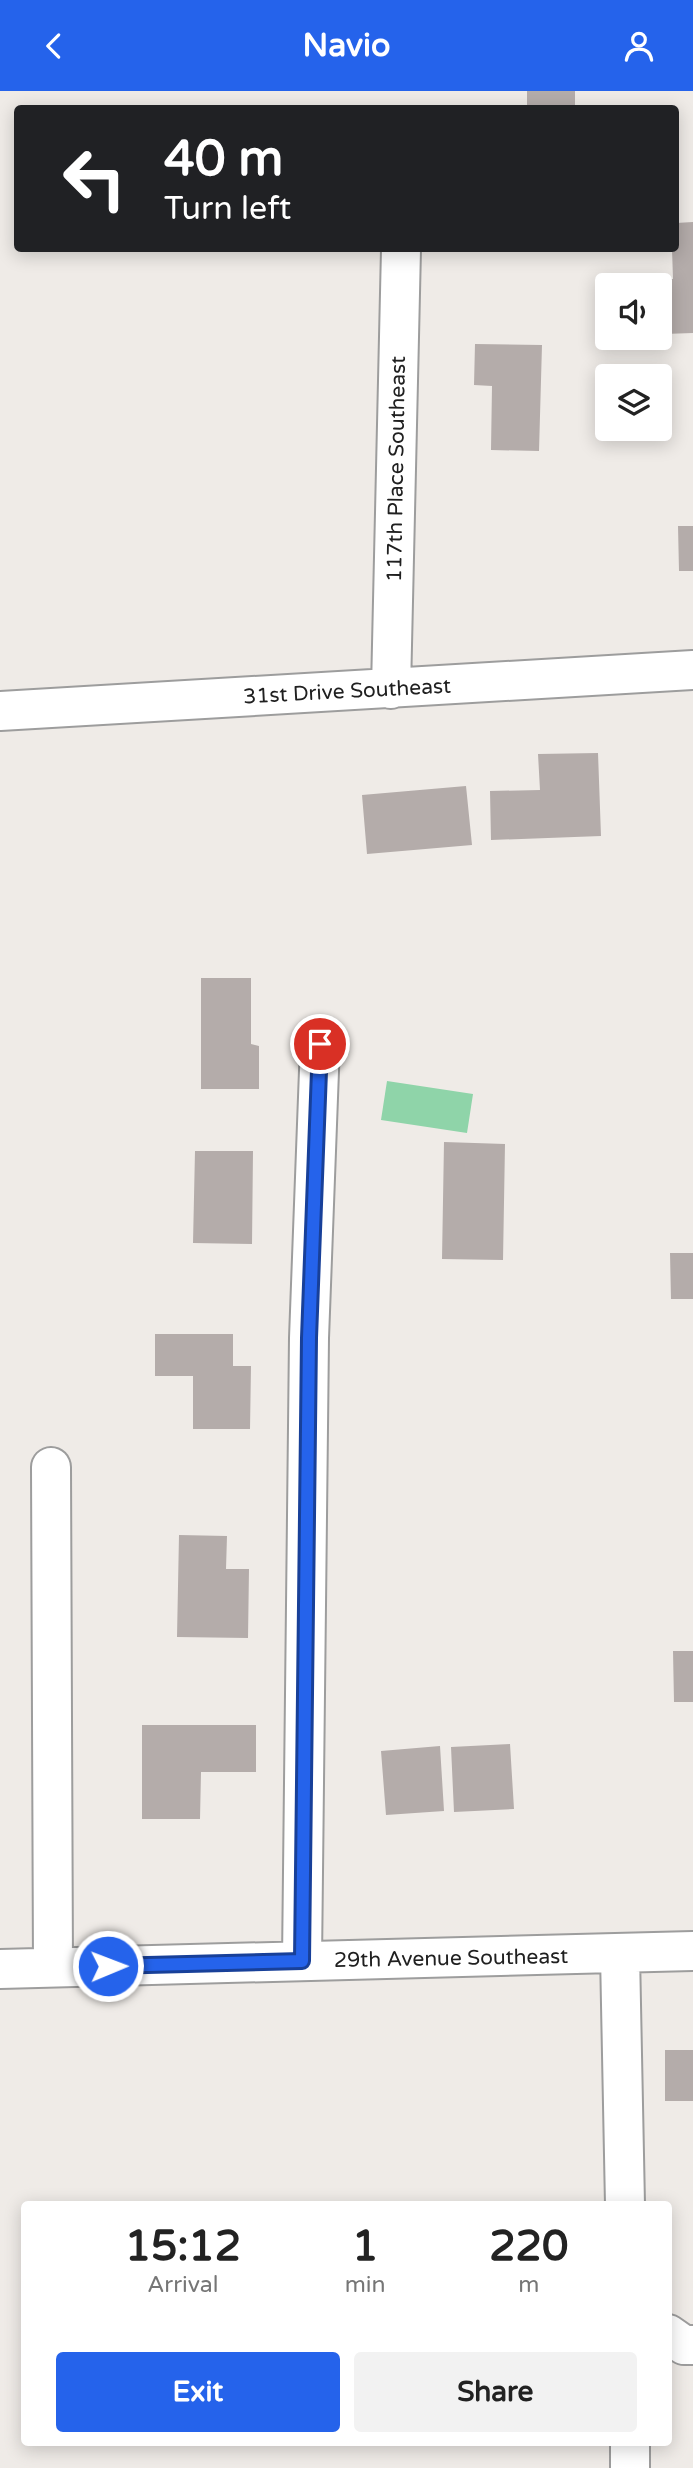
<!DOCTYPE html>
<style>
body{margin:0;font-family:"Varela Round",sans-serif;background:#f2f2f2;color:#222;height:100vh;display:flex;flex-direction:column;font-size:26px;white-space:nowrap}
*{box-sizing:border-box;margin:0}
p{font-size:23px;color:#767676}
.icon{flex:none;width:38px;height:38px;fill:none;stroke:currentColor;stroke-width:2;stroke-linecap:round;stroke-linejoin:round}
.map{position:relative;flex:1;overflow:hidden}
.sheet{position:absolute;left:21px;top:2110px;width:651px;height:245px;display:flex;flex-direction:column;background:#fff;border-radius:7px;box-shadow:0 4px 18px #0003}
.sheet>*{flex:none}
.banner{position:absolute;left:14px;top:14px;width:665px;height:147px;border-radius:7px;box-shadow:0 4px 18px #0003;background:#202124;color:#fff;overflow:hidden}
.controls{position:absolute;left:595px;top:182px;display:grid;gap:14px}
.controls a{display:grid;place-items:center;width:77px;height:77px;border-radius:7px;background:#fff;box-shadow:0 4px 18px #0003;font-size:35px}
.pin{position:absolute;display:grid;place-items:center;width:60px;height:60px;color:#fff;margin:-30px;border:4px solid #fff;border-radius:50%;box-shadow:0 2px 7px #0007}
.me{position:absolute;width:77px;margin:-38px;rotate:89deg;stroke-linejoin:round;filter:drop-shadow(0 0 5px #0008)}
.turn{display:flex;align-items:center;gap:24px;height:147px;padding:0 35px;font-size:32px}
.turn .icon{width:91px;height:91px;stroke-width:2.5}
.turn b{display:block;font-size:49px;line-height:60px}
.eta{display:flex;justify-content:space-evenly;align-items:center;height:119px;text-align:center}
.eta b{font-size:42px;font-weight:700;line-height:49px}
.button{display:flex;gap:14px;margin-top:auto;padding:14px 35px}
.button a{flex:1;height:80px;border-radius:7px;background:#2563eb;color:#fff;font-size:28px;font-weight:700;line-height:80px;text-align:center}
.button a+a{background:#f2f2f2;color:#222}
header{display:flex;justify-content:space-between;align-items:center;height:91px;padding:0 35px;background:#2563eb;color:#fff;font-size:32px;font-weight:700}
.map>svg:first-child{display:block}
</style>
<header><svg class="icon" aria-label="back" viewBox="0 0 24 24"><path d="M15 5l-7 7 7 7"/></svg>Navio<svg class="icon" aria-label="person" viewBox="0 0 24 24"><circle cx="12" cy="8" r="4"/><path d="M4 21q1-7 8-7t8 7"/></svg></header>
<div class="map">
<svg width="693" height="2377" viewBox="0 0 693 2377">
<rect width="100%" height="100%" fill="#efebe7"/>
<path fill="#8fd4a9" d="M387,990L473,1003L467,1042L381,1029Z"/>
<path fill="#b4acaa" d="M527,0H575V18H527Z
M693,131V242L664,243L663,188H673L672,158H676V132Z
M475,253L542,254L539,360L491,359L492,295L474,294Z
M678,435H693V480H679Z
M598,662L601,745L491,749L490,700L540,699L538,663Z
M466,695L472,754L367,763L362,704Z
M201,887H251V953L259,955V998H201Z
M444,1051L505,1053L503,1169L442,1168Z
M195,1060H253L252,1153L193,1152Z
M670,1162H693V1208H671Z
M155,1243H233V1275H251L250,1338H193V1285H155Z
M179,1444L227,1445L226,1478H249L248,1547L177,1546Z
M673,1560H693V1611H674Z
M142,1634H256V1681H201L200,1728H142Z
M510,1653L514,1718L454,1721L451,1656Z
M440,1655L444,1720L386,1724L381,1660Z
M665,1959H693V2010H665Z"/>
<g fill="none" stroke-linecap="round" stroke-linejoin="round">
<defs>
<path id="minor" d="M391,598L401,158
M0,620L693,579
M51,1376L53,1876
M620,1863L625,2114
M302,1870L309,1247L320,953
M0,1878L693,1860
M668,2243L684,2254H693
M630,2352V2377"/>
</defs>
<use href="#minor" stroke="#9d9d9d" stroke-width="42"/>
<use href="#minor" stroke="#fff" stroke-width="38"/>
</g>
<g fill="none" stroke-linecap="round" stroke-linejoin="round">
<defs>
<path id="route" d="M108,1875L302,1870L309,1247L320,953"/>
</defs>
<use href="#route" stroke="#184099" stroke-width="18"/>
<use href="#route" stroke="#2563eb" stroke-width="12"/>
</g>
<g text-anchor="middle" stroke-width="5" stroke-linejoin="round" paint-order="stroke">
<g font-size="21" fill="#202020" stroke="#fff">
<text transform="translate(396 378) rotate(-89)" y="7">117th Place Southeast</text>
<text transform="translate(347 600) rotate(-3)" y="7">31st Drive Southeast</text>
<text transform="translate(451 1867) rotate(-1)" y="7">29th Avenue Southeast</text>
</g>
</g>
</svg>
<div class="controls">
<a><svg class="icon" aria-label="sound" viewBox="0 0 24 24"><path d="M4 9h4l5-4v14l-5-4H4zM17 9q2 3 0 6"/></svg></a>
<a><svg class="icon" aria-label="layers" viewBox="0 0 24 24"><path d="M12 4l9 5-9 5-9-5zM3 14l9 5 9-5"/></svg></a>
</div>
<div class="pin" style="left:320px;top:953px;background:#d93025"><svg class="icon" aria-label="arrive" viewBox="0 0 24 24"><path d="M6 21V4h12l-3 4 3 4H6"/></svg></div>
<svg class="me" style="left:108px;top:1875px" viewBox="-20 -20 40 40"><circle r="17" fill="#2563eb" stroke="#fff" stroke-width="3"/><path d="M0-11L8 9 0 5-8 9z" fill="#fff"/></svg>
<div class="banner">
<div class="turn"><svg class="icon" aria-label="left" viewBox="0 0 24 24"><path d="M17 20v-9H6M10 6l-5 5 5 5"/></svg><div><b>40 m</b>Turn left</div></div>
</div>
<section class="sheet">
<div class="eta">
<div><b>15:12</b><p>Arrival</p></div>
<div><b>1</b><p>min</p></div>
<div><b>220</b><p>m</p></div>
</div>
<div class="button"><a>Exit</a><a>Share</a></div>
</section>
</div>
